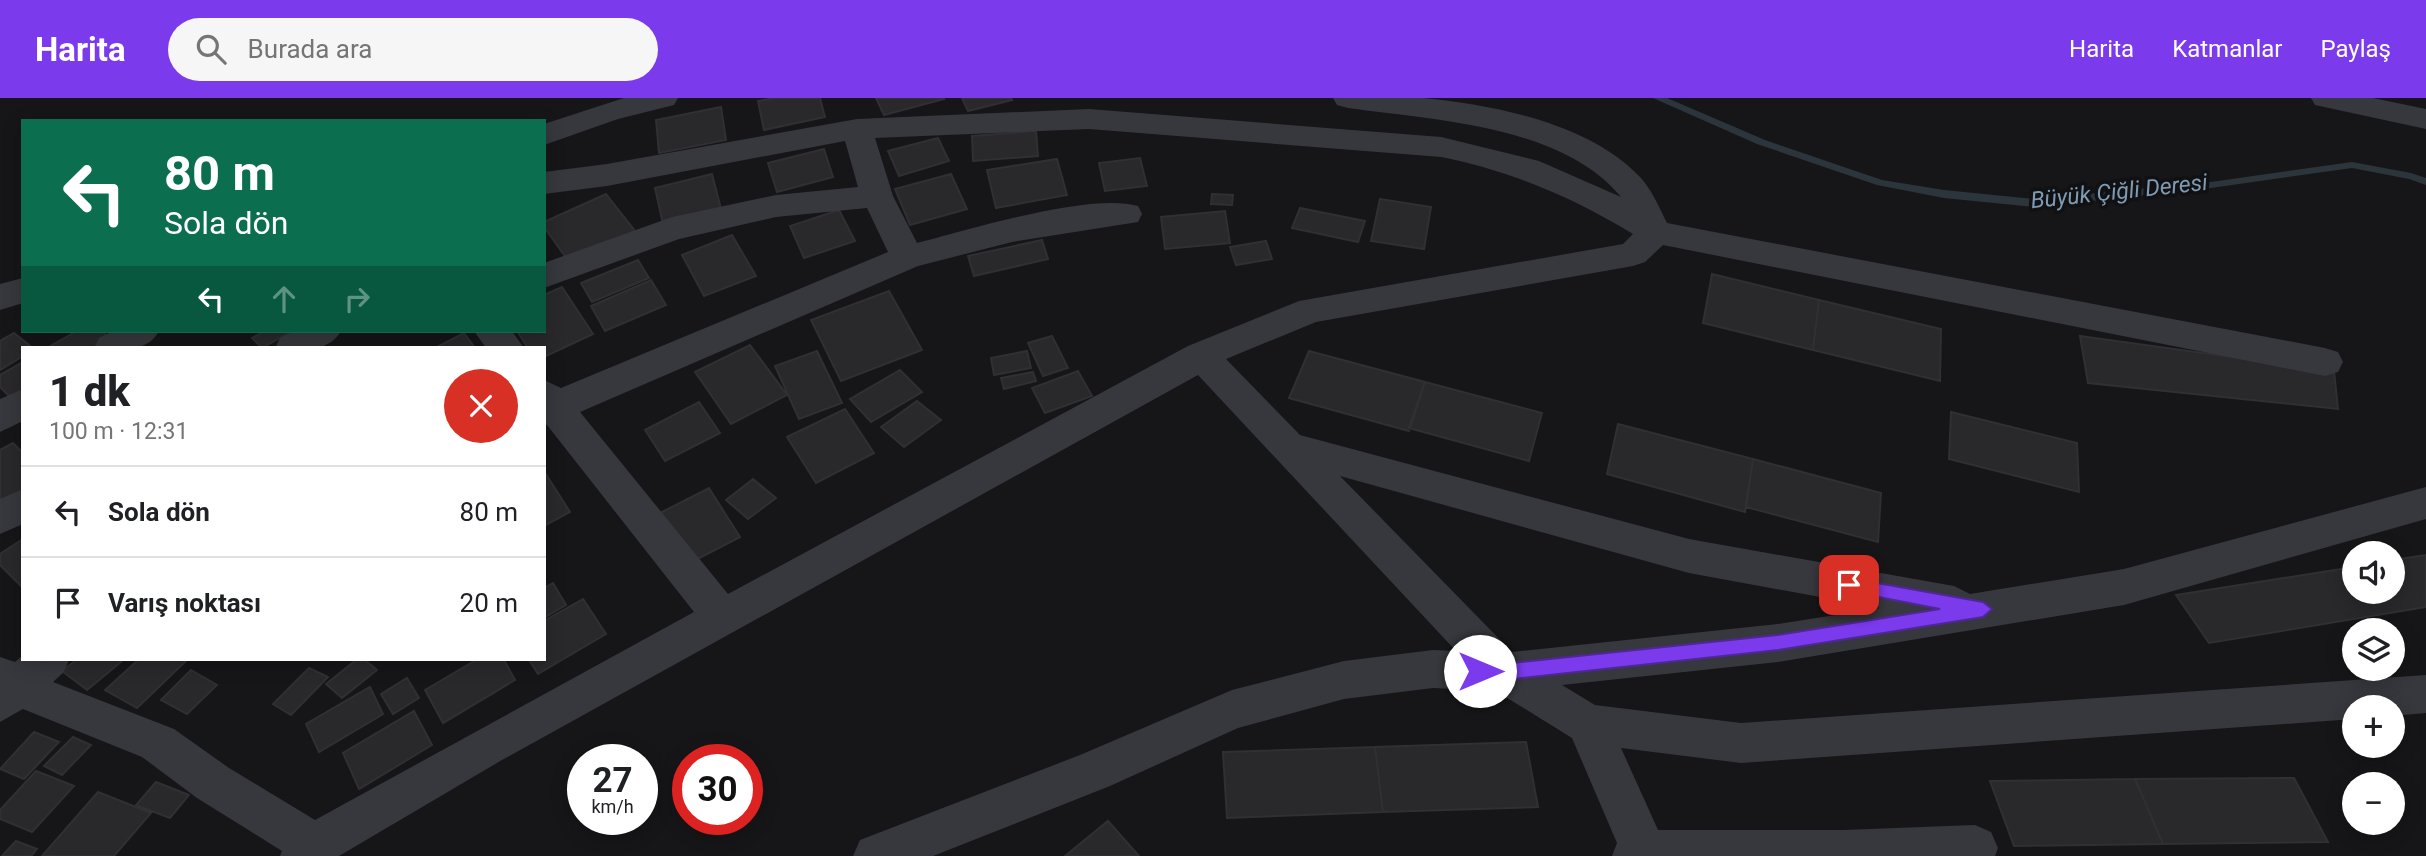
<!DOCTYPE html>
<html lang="tr">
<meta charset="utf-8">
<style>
body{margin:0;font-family:Roboto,sans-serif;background:#f6f6f6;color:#202124;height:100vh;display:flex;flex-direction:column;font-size:26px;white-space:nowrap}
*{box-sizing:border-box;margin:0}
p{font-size:23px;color:#757577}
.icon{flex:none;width:38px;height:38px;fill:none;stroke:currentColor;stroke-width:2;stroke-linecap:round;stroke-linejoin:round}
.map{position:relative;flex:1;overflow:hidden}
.details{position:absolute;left:21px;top:248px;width:525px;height:315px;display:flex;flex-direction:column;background:#fff;border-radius:0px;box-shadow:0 4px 18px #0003}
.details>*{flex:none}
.banner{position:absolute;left:21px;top:21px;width:525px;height:214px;border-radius:0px;box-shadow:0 4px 18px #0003;background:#0b6e4f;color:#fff;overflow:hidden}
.buttons{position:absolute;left:2342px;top:443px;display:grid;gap:14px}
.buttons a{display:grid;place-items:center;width:63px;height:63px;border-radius:50%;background:#fff;box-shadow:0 4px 18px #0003;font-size:35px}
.speed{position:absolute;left:567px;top:646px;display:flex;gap:14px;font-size:35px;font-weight:700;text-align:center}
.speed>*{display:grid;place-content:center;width:91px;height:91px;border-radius:50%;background:#fff;box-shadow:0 4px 18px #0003;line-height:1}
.speed small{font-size:18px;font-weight:400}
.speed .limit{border:10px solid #d22;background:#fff;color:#111}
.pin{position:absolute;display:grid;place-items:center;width:60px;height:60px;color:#fff;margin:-30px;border-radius:14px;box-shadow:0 4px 10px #0006}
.me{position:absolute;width:77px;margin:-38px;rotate:90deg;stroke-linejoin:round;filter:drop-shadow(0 0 5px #0008)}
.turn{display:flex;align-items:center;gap:24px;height:147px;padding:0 28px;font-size:32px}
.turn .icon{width:91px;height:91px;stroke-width:2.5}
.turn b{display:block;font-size:49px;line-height:60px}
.lanes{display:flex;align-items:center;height:66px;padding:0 28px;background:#0003;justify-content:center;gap:35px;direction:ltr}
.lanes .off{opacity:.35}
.round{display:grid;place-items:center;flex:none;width:74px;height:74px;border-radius:37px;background:#f6f6f6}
.headline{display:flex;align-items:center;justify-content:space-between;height:119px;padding:0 28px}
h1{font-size:42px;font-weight:800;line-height:52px}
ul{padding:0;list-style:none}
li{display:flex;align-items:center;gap:21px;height:91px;padding:0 28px;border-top:2px solid #e0e0e0}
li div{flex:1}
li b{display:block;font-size:26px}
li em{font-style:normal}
header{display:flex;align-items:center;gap:42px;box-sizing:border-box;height:98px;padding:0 35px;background:#7c3aed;color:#fff}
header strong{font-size:33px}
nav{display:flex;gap:38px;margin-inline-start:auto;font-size:24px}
.search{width:490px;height:63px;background:#f6f6f6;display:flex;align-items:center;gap:18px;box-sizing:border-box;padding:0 24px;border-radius:38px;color:#757577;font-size:26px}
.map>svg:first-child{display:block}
</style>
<header>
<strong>Harita</strong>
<div class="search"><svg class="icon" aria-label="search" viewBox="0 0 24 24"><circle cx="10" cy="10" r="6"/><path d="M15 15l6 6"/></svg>Burada ara</div>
<nav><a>Harita</a><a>Katmanlar</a><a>Paylaş</a></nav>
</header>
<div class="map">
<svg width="2426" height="758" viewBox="0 0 2426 758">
<rect width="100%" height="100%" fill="#161618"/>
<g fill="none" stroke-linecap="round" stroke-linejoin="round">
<path fill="#2c353c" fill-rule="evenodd" d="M1653,0H1667L1765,42L1882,82L1944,92L2035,101L2211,84L2352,64L2411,75L2426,80V87L2409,81L2352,70L2211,90L2035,109L1944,100L1877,87L1757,46Z"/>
</g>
<path fill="#29292c" stroke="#303034" stroke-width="2" d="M775,0H820L825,19L764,32L758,3Z
M876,0H943L944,1L884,17Z
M962,0H1011L1012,2L968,13Z
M721,9L726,42L659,55L656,22Z
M1036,33L1038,58L973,63L972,38Z
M938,40L949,63L899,78L888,53Z
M824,51L833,79L777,94L768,65Z
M1140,60L1147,88L1105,93L1099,65Z
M1057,61L1067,97L996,110L987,72Z
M712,76L721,111L663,126L655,90Z
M951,76L967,111L910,127L895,91Z
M606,96L635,133L569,164L544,129V124Z
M1212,96L1233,97L1232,107L1211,106Z
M1380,101L1431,109L1424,151L1371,143Z
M1300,110L1365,123L1358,144L1292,130Z
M839,112L855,143L804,160L790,128Z
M1225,113L1230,145L1165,151L1161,119Z
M732,137L756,178L704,198L682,157Z
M1042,142L1048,161L974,178L968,158Z
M1266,143L1272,161L1236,167L1230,149Z
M638,162L649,180L592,204L581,185Z
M1712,176L1819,202L1813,252L1703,225Z
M651,182L666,207L605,233L591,208Z
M562,189L593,236L544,259V250H528L517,233H544V197Z
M889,193L922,252L841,283L811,222Z
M1819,202L1941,231L1940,283L1813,252Z
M77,233H102L111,242L97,250H47Z
M265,233H292L262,250L252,240Z
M14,235L33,250H23V258L0,272V243Z
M464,235L475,250H435Z
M1052,238L1068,270L1043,278L1028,245Z
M2080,238L2334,273L2338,311L2088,285Z
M750,247L787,297L731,326L695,274Z
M817,253L842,305L799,321L775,268Z
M1027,253L1031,270L994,277L991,260Z
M1309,253L1425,284L1409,333L1289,300Z
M23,264V294L11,300L0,289V277Z
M900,272L922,294L871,324L850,301Z
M1078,273L1092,298L1045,315L1032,290Z
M1033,274L1036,283L1004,291L1001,280Z
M1425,284L1542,315L1529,363L1409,330Z
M917,303L941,322L904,349L881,329Z
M699,304L720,335L665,363L645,332Z
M845,311L874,355L816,385L787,339Z
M1951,314L2077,345L2079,394L1949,361Z
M1618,326L1753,361L1745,414L1607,376Z
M13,345L23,355V396L0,410V352Z
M1753,361L1881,395L1878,444L1746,409Z
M544,373L570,414L544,428Z
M753,381L776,400L748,421L726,402Z
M709,390L740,439L690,465L660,415Z
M23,441V490L0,467V456Z
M2426,457V509L2209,545L2176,497L2354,469V494H2392V462Z
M553,485L566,507L544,520V490Z
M583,501L606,536L538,576L529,562H544V523Z
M76,562H119L121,564L87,592L62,573Z
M138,562H187L137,610L105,592Z
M356,562H365L377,572L342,600L326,586Z
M476,562H504L515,582L443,625L425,592Z
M309,570L328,579L291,617L273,606Z
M191,572L217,587L187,616L161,602Z
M407,580L419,600L393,616L381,596Z
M370,589L383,616L319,654L306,626Z
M414,613L432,647L359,691L343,655Z
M34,634L59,644L24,681L0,671Z
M73,639L91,647L62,677L44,668Z
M1526,644L1538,709L1383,714L1375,649Z
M1375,649L1383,714L1227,720L1223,654Z
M36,673L74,688L32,734L0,721V712Z
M2294,680L2328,744L2163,746L2135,681Z
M2135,681L2163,746L2014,748L1990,683Z
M156,684L189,697L170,720L136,707Z
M98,694L151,715L114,758H42Z
M1108,723L1139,758H1065Z
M16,743L37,751L31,758H2Z"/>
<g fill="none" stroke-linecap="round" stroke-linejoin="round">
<path fill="#37383d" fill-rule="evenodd" d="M624,0H678L674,7L618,21L544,47V26Z
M1333,0C1363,0 1394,0 1423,0C1494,7 1589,25 1640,79C1652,92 1659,109 1667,125L2325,250L2338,254L2343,264L2338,274L2325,278L1663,147L1645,164L1633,168L1316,224L1226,261L1300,337L1689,441L1954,488L1970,496L2124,471L2426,389V421L2124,507L1778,564L1562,587L1595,607L1741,625L2426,577V615L2392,618V609H2354V621L1741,665L1621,650L1658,732H1843L1975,727L1991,734L1998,750L1995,758H1612L1617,745L1572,640L1496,593L1433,590L1344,601L1238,630L1110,688L933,758H853L860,742L1080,657L1232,592L1344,563L1433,552L1456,553L1198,277L502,662L339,758H280L282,753L197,700L142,659L23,611L0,624V559L15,564L23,557V562H69L63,575L53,584L174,631L229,670L315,722L694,514L547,327H544V282L561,290L888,154L867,110L776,119L679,141L544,190V165L672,119L776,97L858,89L845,43L607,88L544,96V74L607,66L857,21L1089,11L1441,39L1539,63L1621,99C1562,27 1433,22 1348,10L1337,7ZM1089,31L1441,59C1511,73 1572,99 1633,136L1623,146L1299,203L1188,248L728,496L580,314L918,168L1012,144L1138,124L1142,116L1138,108C1090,94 968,132 917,145L893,98L875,40ZM1340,378L1689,475L1880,510L1778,526L1512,554Z
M2311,0H2373L2426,11V31L2315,7Z
M23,180V205L0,212V186Z
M113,233H159C146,257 118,250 94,250L99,240Z
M294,233H341C327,257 299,250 275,250L280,240Z
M474,233H512L524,250H486Z
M23,291V323L0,334V301Z
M23,391V426L0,436V401Z"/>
</g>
<path fill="#7c3aed" stroke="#51269a" stroke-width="2" d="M1849,480L1983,504L1992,511L1983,519L1778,552L1503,582L1480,581L1471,573L1480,565L1503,566L1778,537L1940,511L1843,492L1841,487L1843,482Z"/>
<g text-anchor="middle" stroke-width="7" stroke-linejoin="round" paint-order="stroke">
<g font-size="23" font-style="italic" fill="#7f9bb3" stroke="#111113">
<text transform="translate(2119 93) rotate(-6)" y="8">Büyük Çiğli Deresi</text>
</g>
</g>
</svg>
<div class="buttons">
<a><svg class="icon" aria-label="sound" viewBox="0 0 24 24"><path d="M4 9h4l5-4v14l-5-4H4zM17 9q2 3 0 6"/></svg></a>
<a><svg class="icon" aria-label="layers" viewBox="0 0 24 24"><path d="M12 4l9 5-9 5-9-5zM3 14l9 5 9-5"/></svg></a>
<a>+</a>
<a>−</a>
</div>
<div class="speed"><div>27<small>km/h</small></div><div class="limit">30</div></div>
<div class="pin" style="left:1849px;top:487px;background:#d93025"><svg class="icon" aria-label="arrive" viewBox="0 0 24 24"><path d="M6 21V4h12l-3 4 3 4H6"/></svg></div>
<svg class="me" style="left:1480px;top:573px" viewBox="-20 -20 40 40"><circle r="19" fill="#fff"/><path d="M0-13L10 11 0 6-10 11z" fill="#7c3aed"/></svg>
<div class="banner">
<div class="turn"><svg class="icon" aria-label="left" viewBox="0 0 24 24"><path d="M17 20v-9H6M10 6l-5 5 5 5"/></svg><div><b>80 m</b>Sola dön</div></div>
<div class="lanes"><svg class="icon" aria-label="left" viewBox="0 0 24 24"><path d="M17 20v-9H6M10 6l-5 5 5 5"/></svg><svg class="icon off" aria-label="ahead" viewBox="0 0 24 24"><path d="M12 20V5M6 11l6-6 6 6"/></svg><svg class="icon off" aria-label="right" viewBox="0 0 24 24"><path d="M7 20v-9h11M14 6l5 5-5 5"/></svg></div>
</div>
<section class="details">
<div class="headline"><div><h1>1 dk</h1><p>100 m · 12:31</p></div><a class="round" style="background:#d93025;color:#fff"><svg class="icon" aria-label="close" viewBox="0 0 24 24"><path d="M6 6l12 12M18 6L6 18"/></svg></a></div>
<ul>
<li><svg class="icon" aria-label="left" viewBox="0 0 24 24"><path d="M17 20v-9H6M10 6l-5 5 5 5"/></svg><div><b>Sola dön</b></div><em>80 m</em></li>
<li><svg class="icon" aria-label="arrive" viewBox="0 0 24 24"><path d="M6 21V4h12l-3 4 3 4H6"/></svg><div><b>Varış noktası</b></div><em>20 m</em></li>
</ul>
</section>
</div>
